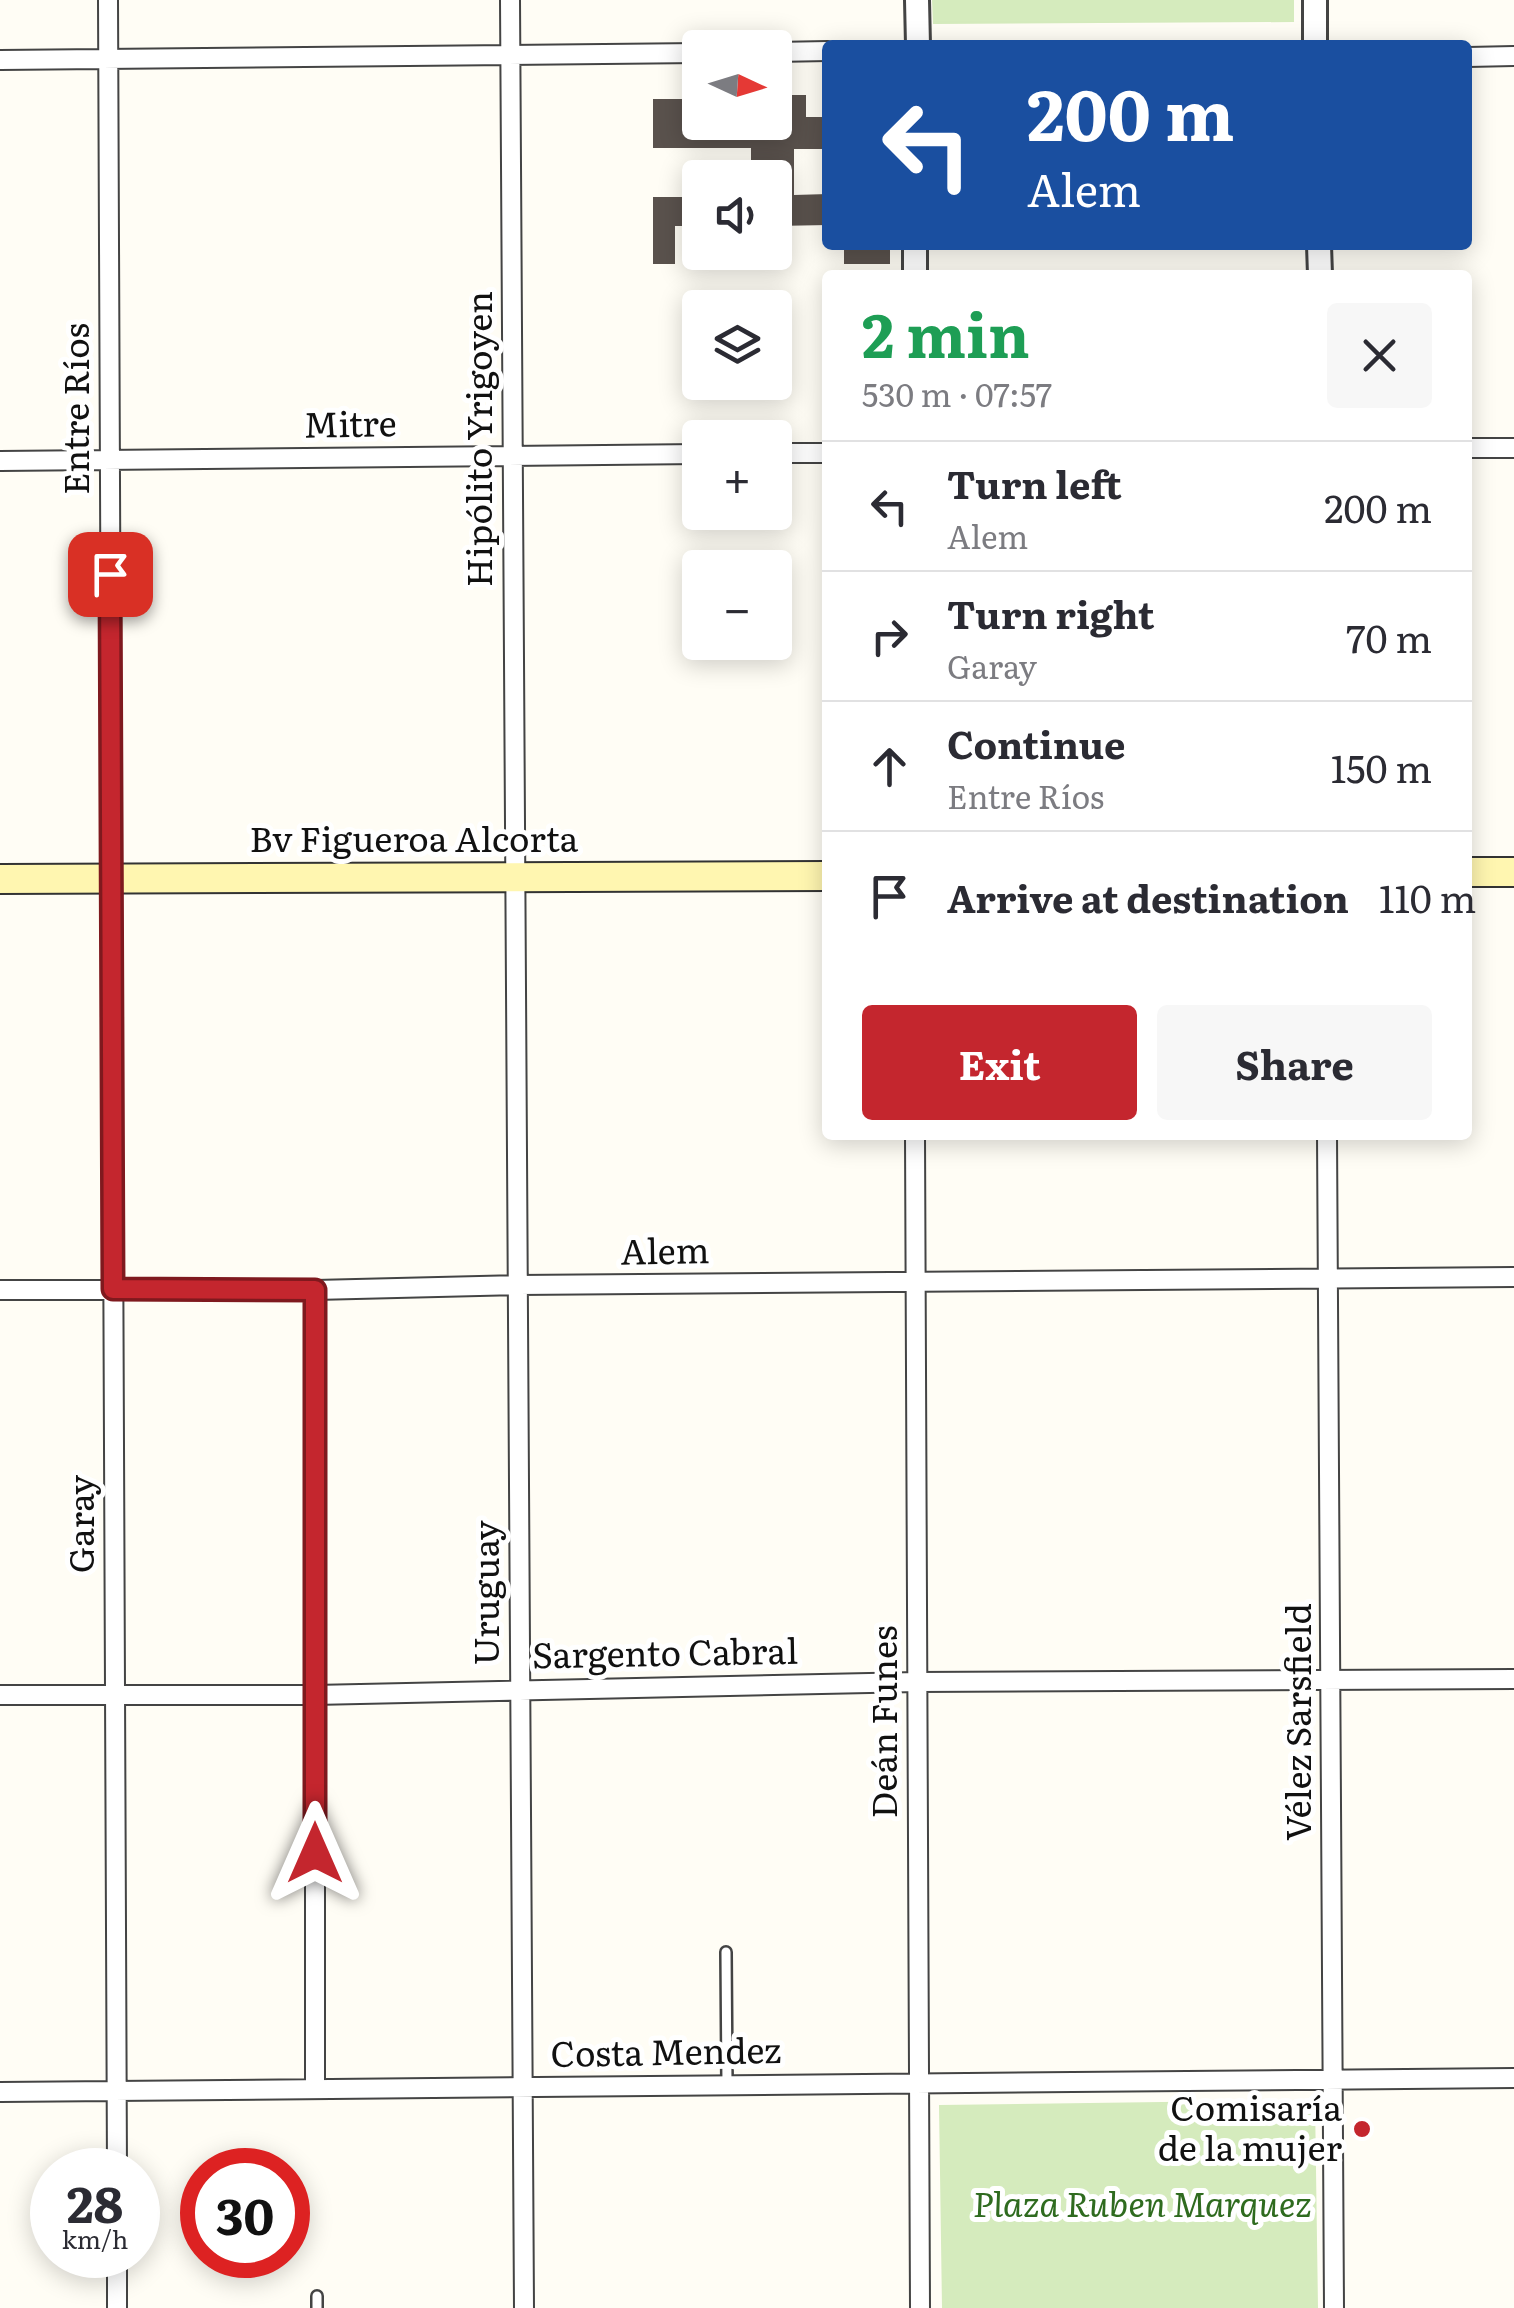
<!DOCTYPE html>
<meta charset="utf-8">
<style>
body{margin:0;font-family:Literata,serif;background:#f7f7f7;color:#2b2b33;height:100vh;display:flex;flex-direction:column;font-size:38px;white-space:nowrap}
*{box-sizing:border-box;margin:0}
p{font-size:32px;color:#7c7c81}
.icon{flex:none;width:55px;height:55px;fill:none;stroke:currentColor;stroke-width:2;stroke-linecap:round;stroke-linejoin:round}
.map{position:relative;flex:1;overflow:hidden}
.details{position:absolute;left:822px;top:270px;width:650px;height:870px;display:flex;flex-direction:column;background:#fff;border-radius:10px;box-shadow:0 5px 25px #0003}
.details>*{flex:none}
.guide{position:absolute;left:822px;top:40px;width:650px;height:210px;border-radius:10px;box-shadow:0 5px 25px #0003;background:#1a4fa0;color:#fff;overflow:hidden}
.needle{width:65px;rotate:94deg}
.tools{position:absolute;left:682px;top:30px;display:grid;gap:20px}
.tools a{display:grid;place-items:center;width:110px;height:110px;border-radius:10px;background:#fff;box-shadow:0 5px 25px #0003;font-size:50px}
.speed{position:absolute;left:30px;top:2148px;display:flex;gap:20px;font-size:50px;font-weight:700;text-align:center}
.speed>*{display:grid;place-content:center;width:130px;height:130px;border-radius:50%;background:#fff;box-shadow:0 5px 25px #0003;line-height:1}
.speed small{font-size:25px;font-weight:400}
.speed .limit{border:15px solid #d22;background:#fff;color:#111}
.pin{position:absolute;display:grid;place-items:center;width:85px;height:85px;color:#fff;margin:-42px;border-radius:20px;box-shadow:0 5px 15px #0006}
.me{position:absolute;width:110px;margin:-55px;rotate:0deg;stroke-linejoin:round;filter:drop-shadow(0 0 8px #0008)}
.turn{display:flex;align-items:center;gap:35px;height:210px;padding:0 40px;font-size:45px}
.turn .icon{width:130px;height:130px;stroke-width:2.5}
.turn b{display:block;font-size:70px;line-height:85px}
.round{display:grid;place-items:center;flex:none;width:105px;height:105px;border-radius:10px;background:#f7f7f7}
.overview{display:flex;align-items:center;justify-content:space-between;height:170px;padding:0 40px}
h1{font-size:60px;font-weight:700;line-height:75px;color:#1e9e55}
.button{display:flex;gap:20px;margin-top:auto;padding:20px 40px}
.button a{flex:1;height:115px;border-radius:10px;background:#c4262e;color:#fff;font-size:40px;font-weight:700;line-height:115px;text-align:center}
.button a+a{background:#f7f7f7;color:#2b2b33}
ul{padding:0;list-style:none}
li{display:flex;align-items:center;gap:30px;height:130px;padding:0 40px;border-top:2px solid #e1e1e2}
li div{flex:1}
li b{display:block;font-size:38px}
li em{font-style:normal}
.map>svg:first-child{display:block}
</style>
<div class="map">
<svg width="1514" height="2308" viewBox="0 0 1514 2308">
<rect width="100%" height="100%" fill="#fffdf5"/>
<path fill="#d5ebbd" d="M932,0H1294V22L933,24Z
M1315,2100L1318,2308H942L939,2105Z"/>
<path fill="#5a524d" d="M775,95H806V117H828V149H794V195L828,194V225L775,226V178H751V148H653V99H682V115H700V122H775Z
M653,197H700V226H675V264H653Z
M844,245H890V264H844Z"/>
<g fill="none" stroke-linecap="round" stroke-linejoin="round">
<defs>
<path id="service" d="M726,1952L727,2085
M317,2296V2308"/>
<path id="minor" d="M108,0L117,2170
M510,0L524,2308
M775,52L828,51
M1468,57L1514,56
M0,60L700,53
M1468,448H1514
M775,453H828
M0,461L700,454
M915,1135L920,2308
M1327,1135L1334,2308
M0,1290H315L518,1285L1514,1277
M315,1290V2089
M0,1695H314L917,1682L1514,1679
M0,2092L1514,2078
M117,2255V2308"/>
<path id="tertiary" d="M917,0L918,45
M1315,0V45
M1319,245L1320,275
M915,275V245"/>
<path id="secondary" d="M1468,872H1514
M0,879L828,876"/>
</defs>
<use href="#service" stroke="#444" stroke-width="14"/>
<use href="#minor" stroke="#444" stroke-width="22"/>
<use href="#tertiary" stroke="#444" stroke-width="28"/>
<use href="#secondary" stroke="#333" stroke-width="32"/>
<use href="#service" stroke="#fff" stroke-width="9"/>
<use href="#minor" stroke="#fff" stroke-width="18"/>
<use href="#tertiary" stroke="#fff" stroke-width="22"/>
<use href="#secondary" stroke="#fff6b0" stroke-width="28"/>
</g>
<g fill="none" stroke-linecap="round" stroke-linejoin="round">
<defs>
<path id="route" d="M110,574L113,1289L315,1290V1853"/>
</defs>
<use href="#route" stroke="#7f191e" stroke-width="25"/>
<use href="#route" stroke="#c4262e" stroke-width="18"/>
</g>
<circle fill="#c4262e" stroke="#fff" stroke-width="4" cx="1362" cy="2129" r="10"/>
<g text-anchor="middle" stroke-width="10" stroke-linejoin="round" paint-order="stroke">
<g font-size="35" fill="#111" stroke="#fff">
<text transform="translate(77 409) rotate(-90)" y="12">Entre Ríos</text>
<text transform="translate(350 425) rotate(-1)" y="12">Mitre</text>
<text transform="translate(480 439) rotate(-90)" y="12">Hipólito Yrigoyen</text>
<text x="414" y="852">Bv Figueroa Alcorta</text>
<text transform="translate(665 1252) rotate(-1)" y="12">Alem</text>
<text transform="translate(82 1524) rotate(-90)" y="12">Garay</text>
<text transform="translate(487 1593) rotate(-90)" y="12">Uruguay</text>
<text transform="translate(665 1654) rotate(-1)" y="12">Sargento Cabral</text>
<text transform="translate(885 1722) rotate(-90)" y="12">Deán Funes</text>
<text transform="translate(1299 1722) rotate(-90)" y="12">Vélez Sarsfield</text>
<text transform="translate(666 2053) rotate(-1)" y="12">Costa Mendez</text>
</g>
<g font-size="35" fill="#111" stroke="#fff" text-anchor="end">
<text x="1342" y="2121">Comisaría<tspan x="1342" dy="40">de la mujer</tspan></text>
</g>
<g font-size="35" font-style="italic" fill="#2f6b1f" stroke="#fff">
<text x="1142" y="2217">Plaza Ruben Marquez</text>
</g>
</g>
</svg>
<div class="tools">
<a><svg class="needle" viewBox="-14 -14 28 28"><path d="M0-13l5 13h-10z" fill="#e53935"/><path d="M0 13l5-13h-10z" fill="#7c7c81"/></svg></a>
<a><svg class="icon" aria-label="sound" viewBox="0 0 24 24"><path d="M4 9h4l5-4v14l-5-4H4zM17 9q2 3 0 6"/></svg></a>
<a><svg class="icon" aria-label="layers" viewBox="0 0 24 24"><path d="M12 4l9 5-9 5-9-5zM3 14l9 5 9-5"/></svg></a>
<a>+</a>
<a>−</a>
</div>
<div class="speed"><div>28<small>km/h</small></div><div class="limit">30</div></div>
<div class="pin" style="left:110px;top:574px;background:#d93025"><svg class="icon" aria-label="arrive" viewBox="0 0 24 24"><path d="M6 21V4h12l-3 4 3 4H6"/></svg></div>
<svg class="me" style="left:315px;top:1853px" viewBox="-20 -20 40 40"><path d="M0-17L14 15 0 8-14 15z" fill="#c4262e" stroke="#fff" stroke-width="4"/></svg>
<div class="guide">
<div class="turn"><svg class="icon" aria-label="left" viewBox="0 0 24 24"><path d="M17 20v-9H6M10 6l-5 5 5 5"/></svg><div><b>200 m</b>Alem</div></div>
</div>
<section class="details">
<div class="overview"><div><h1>2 min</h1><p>530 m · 07:57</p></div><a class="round"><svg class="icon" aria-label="close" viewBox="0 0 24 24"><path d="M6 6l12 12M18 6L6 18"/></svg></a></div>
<ul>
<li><svg class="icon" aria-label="left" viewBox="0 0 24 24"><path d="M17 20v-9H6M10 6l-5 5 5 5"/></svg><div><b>Turn left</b><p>Alem</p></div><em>200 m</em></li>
<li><svg class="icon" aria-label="right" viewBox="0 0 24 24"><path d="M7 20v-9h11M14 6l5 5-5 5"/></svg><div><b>Turn right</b><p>Garay</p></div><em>70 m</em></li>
<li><svg class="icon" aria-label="ahead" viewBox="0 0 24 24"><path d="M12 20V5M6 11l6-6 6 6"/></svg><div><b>Continue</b><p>Entre Ríos</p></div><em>150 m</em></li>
<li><svg class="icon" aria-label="arrive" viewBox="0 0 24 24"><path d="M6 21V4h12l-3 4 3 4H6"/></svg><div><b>Arrive at destination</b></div><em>110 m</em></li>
</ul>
<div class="button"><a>Exit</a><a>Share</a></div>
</section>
</div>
